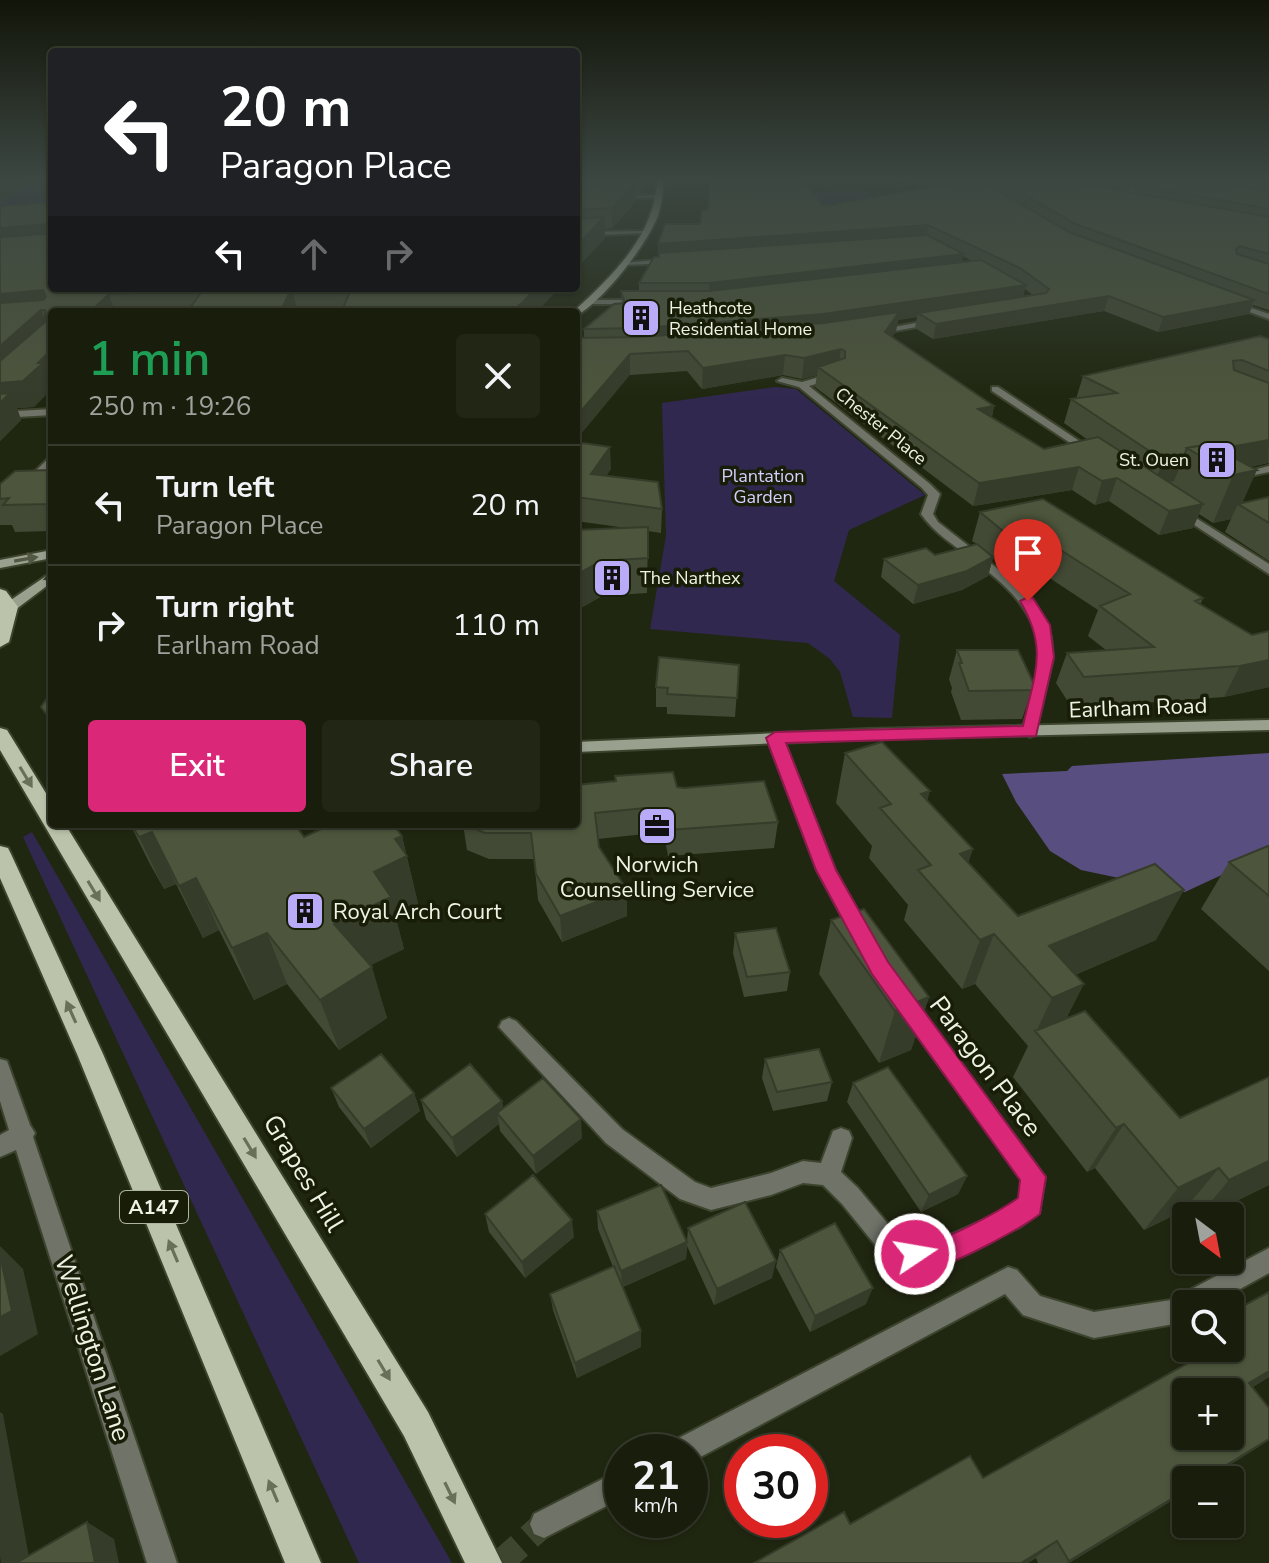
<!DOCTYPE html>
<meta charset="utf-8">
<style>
body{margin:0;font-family:"Nunito Sans",sans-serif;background:#212615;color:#f1f3f6;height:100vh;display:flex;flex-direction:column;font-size:30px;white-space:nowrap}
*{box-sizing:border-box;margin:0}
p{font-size:26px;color:#9fa29d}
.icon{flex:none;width:44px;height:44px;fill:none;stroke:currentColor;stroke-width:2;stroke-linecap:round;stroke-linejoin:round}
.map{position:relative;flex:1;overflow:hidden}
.drawer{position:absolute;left:48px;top:308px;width:532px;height:520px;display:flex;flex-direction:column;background:#181d0c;border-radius:8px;box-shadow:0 2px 6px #0004,0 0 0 2px #363b2d}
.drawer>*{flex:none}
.guide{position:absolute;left:48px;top:48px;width:532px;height:244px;border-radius:8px;box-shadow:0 2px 6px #0004,0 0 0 2px #363b2d;background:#202124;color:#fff;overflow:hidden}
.needle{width:52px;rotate:148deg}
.fabs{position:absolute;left:1172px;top:1202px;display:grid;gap:16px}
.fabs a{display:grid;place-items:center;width:72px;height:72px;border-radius:8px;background:#181d0c;box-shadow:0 2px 6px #0004,0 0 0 2px #363b2d;font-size:40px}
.speed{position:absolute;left:604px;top:1434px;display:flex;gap:16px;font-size:40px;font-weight:700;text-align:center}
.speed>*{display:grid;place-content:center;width:104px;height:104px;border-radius:50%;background:#181d0c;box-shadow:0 2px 6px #0004,0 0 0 2px #363b2d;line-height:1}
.speed small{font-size:20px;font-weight:400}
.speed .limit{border:12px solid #d22;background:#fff;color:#111}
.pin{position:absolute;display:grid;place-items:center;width:68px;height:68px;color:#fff;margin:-82px -34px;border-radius:50% 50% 50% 0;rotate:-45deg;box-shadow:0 0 8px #0007}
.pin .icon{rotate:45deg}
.me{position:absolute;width:88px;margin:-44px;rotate:78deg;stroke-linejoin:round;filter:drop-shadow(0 0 6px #0008)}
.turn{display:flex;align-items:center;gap:28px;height:168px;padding:0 40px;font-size:36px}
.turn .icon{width:104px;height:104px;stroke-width:2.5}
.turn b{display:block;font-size:56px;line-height:68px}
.lanes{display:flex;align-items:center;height:76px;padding:0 40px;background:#0003;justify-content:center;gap:40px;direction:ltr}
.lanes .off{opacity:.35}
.round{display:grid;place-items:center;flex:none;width:84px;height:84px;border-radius:8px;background:#212615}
.headline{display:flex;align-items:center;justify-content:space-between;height:136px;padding:0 40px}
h1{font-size:48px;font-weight:600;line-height:60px;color:#1e9e55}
.action{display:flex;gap:16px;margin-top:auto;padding:16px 40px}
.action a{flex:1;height:92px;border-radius:8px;background:#db2777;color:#fff;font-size:32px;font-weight:600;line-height:92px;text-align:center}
.action a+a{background:#212615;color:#f1f3f6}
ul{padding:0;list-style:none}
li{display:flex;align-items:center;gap:24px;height:120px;padding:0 40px;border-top:2px solid #363b2d}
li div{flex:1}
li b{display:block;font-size:30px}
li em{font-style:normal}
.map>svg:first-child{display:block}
</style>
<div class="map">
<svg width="1269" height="1563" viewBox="0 0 1269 1563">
<rect width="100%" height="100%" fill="#202710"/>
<path fill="#312850" d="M52,180V213L0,217V186Z
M865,191L876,202L817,207L809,192Z
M775,387L796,389L925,495L849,530L834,581L900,635L892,718L853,717L840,672L830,659L808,643L650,629L666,536L662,403Z
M32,832L452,1563H359L23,837Z"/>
<path fill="#584e7f" d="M1269,753V853L1185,892L1081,870L1050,851L1016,802L1002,774L1067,771L1072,766Z"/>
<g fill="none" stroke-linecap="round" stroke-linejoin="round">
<path stroke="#3f4630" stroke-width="26" stroke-dasharray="26 13" stroke-linecap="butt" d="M500,1563L544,1524"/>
<defs>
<path id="street" d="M1155,180H1163L1114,198L1109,197Z
M660,195L662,198H614L617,196Z
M576,232L644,231L647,233L576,236Z
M670,259L673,263L625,265L621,263Z
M588,300H641L645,302L641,304H585Z
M1230,301L1269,314V319L1230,305Z
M937,319L940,323L877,334L873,331Z
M837,372L840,373V377L809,386L930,484L940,494L933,514L938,522L1011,579L1043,617L1051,637L1053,658L1035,735L1030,737L1022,732C1028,708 1038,683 1039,659C1041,614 1005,584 972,559C954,545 934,533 921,514L928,495L922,488L799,387L777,381L782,378L802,382Z
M992,387H998L1099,454L1090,456L992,391Z
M52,409V415L0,418V412Z
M52,455V464L30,488H22V484Z
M1269,466V472L1235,479L1230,476Z
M1180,508L1269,564V574L1176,513V509Z
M775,733L783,738L835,870L868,930L866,935L859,937L852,935L817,870L767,738Z
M908,999L915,1001L1045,1177L1039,1213L1020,1227L933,1267L897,1266L889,1262L842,1204L823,1185L803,1183L771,1195L711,1210L680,1199L606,1143L499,1027L502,1021L509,1018L516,1021L622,1129L695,1182L711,1188L771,1173L803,1161L821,1163L833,1131L841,1128L849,1131L852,1138L841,1172L858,1188L903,1242L932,1243L1004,1211L1020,1199L1022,1180L901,1013L898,1007L901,1001Z
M0,1059L7,1061L30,1125L35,1133L33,1137L177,1563H147L16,1150L0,1157V1135L9,1130L0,1101Z
M1269,1248V1273L1213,1304H1186V1319L1174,1324L1094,1338L1023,1315L1005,1294L691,1462L690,1452H667L671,1442L1008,1267L1017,1270L1040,1296L1094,1312L1171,1300Z
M622,1469V1498L544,1538L534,1534L530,1524L534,1514Z"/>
<path id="secondary" d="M657,180H663C663,193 662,205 657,218C645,247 603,301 576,316V312H573C612,276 655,236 657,180Z
M52,550V558L0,568V560Z
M52,572V582L15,610H5V604Z
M1269,720V730L868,739L576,752V742L868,729Z"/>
<path id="primary" d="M0,589L6,591L18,607L9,642L0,647Z
M0,728L7,730L52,803V824H65L428,1412L502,1563H465L404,1436L0,750Z
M0,846L8,848L11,854L103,1054L321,1563H285L77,1054L0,878Z"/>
</defs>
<use href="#street" stroke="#3d442e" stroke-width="4"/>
<use href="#secondary" stroke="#3d442e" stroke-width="4"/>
<use href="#primary" stroke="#3d442e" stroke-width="4"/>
<use href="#street" fill="#6f7368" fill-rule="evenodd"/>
<use href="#secondary" fill="#9aa08e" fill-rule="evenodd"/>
<use href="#primary" fill="#bbc4ab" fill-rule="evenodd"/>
</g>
<path fill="#424934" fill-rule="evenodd" d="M576,180H646L642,194H636V201L613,228L604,229L605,238L576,269Z
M893,180H1269V310L1253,305L1249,314L1158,332L1104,311L933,339L915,328L917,317L898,320L896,331L892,337L994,406L992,417L1044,449L1088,440L1064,423L1071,399H1076L1083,376L1269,339V464L1268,463L1250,467L1243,502L1269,497V561L1225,532L1231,519L1213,523L1199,514L1193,528L1159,535L1109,501L1095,505L1072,490L973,506L815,387L817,375L802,379L783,375L702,389L687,371L630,375L584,338V329L622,304L621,291H639V283L658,257V244L700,224L824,206L929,187ZM1134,185L1132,192L1119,190ZM963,256L972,261L962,262ZM1025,289L1033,295L1023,296Z
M52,202V288H559L343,309L297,310L296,312H52L51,385L34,407L17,408L21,420L0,441V206Z
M576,442L611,469L606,476L662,509L661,533L648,531L647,593L602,596L579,609L582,671L576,675V530L626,528L576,521Z
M52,470V531L15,532L12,525H0V484Z
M980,512L1203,598L1200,605L1252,635L1269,631V687L1224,697L1072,708L1056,683L1067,653L1106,650L1088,636L1098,610L1042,573L1028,578L1020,573L1012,575L993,558L988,576L962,590L913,604L881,577L884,559L935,555L977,544L972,541Z
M957,650L1034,684L1022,719L961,720L951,692L952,688L949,679Z
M739,665L735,717L667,714V707H656V687Z
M845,753L927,801L968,863L1018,916L1156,940L1075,975L1067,1018L1180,1118L1269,1185L1206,1216H1188L1183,1211L1144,1230L1095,1168L1087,1172L1013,1077L1028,1046L975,984L962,989L904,920L908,905L869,858L872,846L836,803Z
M615,776L677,787L778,822L774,848L668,856L665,840L647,842L645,834L598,839L599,847L627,916L562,942L538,900L534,859H489L467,850L463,824L615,781Z
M130,824H295L304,837L402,836L419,908L396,919L404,949L370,965L387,1018L339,1050L287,984L254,1000L219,930L203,938L176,884L164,889L150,864Z
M1269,847V971L1201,909L1229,862Z
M831,920L929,997L911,1050L879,1063L819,974Z
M735,933L790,972L787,991L744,997L733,953Z
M765,1059L832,1082L827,1101L773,1111L762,1078Z
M853,1083L967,1176L958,1194L921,1212L847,1102Z
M331,1088L414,1093L420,1111L371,1148L339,1107Z
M421,1100L502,1101L503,1108L582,1138L536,1174L500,1131L499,1124L457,1157L426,1119Z
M597,1211L687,1241L688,1228L772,1278L714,1305L687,1246L686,1259L623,1287L641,1347L577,1378L553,1310L550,1294L613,1267L598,1229Z
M485,1214L574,1237L525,1278L489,1232Z
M780,1250L866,1304L810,1332L776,1267Z
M1269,1292V1377L1253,1387L1269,1408V1440L1206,1480H1186V1492L1069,1563H1038L1036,1558L1028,1563H754L850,1524L983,1478L1211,1350L1210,1348H1230V1313Z"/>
<path fill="#363c2a" d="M0,180H32L0,204Z
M642,180H646L642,194Z
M1119,180H1147L1112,193L1115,181Z
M636,182V201L613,228L612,208Z
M604,217L605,238L576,269V247Z
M44,224L52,245L0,250V228Z
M928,225L926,238L658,257V244Z
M964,254L961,267L709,297V283Z
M1026,285L1022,301L918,313L917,317L898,320L896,331L882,352L821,331L641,345V328Z
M61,288H86L69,312Z
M205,288H235L210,312L203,290Z
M292,288L297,310L296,312H280Z
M406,288H425L410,310Z
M449,288H477L452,310Z
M536,288H559L537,312H510Z
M43,290L52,313L45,310H41L50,334L0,381V294Z
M109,294L115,312H90Z
M1109,296L1104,311L933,339L936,324Z
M1254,300L1249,314L1158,332L1163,317Z
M52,349V389L34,407L17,408L21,420L0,441V383L38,363Z
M841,349L838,369L818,367L817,375L802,379L804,358Z
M630,354V375L576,440V417Z
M785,355L783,375L702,389L703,368Z
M994,406L989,428L978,409Z
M1269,440L1268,463L1226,471L1197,453Z
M610,447L611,469L592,497L591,474Z
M1184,456L1174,481L1154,485L1163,460Z
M1079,467L1072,490L973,506L979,483Z
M1257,470L1241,506L1238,504L1231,519L1213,523L1233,475Z
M1117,478L1109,501L1095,505L1102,481Z
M1203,504L1193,528L1159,535L1169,511Z
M1029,544L1020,573L1012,575L1021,546Z
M1051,544L1042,573L1028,578L1037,549Z
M993,557L988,576L962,590L913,604L918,585Z
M601,561L602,596L578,609L576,575Z
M52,578V594L45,579Z
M581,635L582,671L576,675V638Z
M1269,660V687L1224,697L1240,666Z
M930,791L916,841L921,794Z
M152,832L176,884L164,889L139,837Z
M402,836L419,908L396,919L404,949L351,975L334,924L374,872L395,839Z
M973,849L956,899L960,854Z
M196,878L219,930L203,938L179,886Z
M627,890V916L562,942L560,916Z
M1184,890L1156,940L1043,988L1049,946Z
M267,933L287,984L254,1000L232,948Z
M994,934L975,984L962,989L980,940Z
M372,967L387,1018L339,1050L320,1000Z
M1084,984L1059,1033L1036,1032L1052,998Z
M929,997L911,1050L879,1063L895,1011Z
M414,1093L420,1111L371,1148L364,1129Z
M502,1101L505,1120L497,1113L499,1124L457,1157L452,1138Z
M581,1119L582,1138L536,1174L533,1156Z
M1124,1124L1095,1168L1087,1172L1116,1128Z
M1269,1161V1185L1206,1216H1199L1229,1180Z
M1219,1168L1183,1211L1144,1230L1178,1188Z
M967,1176L958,1194L921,1212L929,1195Z
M572,1220L574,1237L525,1278L522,1262Z
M687,1242L686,1259L622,1287L621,1271Z
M0,1246L23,1269L38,1334L0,1356Z
M776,1261L772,1278L714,1305L717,1289Z
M873,1288L866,1304L810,1332L815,1316Z
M641,1331V1347L577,1378L575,1363Z
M1269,1371V1377L1230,1400L1249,1383Z
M0,1412L3,1414L30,1563H1L0,1556Z
M1269,1439L1254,1450L1206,1480H1202Z
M1186,1490V1492L1069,1563H1066Z
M87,1522L114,1539L119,1563H95Z
M1057,1541L1028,1563H1021Z"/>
<path fill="#4d553c" stroke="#363c2a" stroke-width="2" fill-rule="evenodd" d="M576,180L590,184L636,182L612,208L576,210Z
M710,180H801L824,206L960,182L949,180H980L1069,232L1254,300L1163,317L1109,296L936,324L918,313L1046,293L1049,289L1020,268L928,225L658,244L665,224H700L702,210H708Z
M999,180H1063L1269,217V254L1240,246L1236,249L1237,254L1269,264V294L1076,224Z
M1146,180H1221L1269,193V209L1134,184Z
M1253,180H1269V184Z
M52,202V288H61L62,291H74L76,288H205L203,290L109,294L90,312H52V349L38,363H43L23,381L0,383V361L45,322V310H41L0,346V303L43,300L46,297L43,290L0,294V237L45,234L48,231L44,224L0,228V206Z
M604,217L576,247V219Z
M927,235L964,254L709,283H639L654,257H659V253Z
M981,260L1026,285L823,314L641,328L584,329L614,304L625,303L621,291H710Z
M221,288H292L280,312H187L203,290L217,291Z
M352,288H406L407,291H419L421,288H449V291H463L466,288H536L523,302L510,312H341Z
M899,312L885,332L994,406L978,409L1044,449L1098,437L1203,504L1169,511L1117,478L1102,481L1079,467L979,483L818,367L845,358V351L841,349L804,358L785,355L703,368L688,351L630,354L576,417V338L641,337L824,323Z
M1260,336L1269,339V371L1242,360L1233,361L1234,370L1269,383V440L1219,449L1209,444L1187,448L1184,456L1163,460L1071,399L1117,393L1083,376Z
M10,393L0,403V394Z
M576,442L610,447L591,474L658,482L662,509L576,497Z
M1209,444L1257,470L1233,475L1187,448Z
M52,470V504L3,505L9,498L0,499V484L15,471Z
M1269,497V523L1238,504Z
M1043,499L1203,598L1195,601L1252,635L1269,631V660L1240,666L1084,677L1067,653L1154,647L1100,606L1130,594L1051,544L1037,549L1029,544L1021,546L980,512Z
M648,527V558L601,561L576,575L581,635L576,638V530Z
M977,544L993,557L967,571L918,585L884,559L926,548L935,555Z
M52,570V578L45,579Z
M957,650H1018L1034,684L1032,690L969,691L959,663H962Z
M659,657L739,665L737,698L667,694L668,688L656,687Z
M52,691V722L41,707Z
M882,742L930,791L921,794L973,849L960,854L1018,916L1155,864L1184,890L1049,946L1084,984L1052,998L994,934L980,940L918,870L931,865L880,808L891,804L845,753Z
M673,772L677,787L684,788L764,781L778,822L669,830L665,814L647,816L645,808L595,813L599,847L627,890L560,916L536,874L531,833H485L463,824H576V785L616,781L615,776Z
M131,824H295L304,837L332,824H393L402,836L395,839L407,856L374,872L391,897L334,924L372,967L320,1000L267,933L232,948L196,878L179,886L152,832L139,837Z
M1268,846L1269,847V896L1229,862Z
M864,909L929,997L895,1011L831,920Z
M776,928L790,972L747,977L735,933Z
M1085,1011L1180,1118L1269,1077V1161L1229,1180L1219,1168L1178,1188L1124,1124L1116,1128L1035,1031Z
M819,1049L832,1082L777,1092L765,1059Z
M381,1054L414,1093L364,1129L331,1088Z
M470,1064L502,1101L452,1138L421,1100Z
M888,1067L967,1176L929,1195L853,1083Z
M543,1078L581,1119L533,1156L497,1113Z
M533,1175L572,1220L522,1262L485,1214Z
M661,1185L687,1242L621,1271L597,1211Z
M745,1202L776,1261L717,1289L688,1228Z
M835,1223L873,1288L815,1316L780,1250Z
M0,1255L12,1311L0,1317Z
M614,1266L641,1331L575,1363L550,1294Z
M1269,1292V1371L1249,1383L1269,1408V1439L1202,1480H1186V1490L1069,1561L1057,1541L1021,1563H754L844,1512L850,1524L970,1456L983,1478L1215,1348H1230V1339L1243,1332L1230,1315V1313ZM1186,1392H1230V1436H1186Z
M87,1522L95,1563H16Z"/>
<defs><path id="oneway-solid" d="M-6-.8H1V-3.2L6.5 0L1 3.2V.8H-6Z" transform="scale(2)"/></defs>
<use fill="#525844" href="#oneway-solid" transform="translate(26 559) rotate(-10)"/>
<g fill="#697059">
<use href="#oneway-solid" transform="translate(26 777) rotate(59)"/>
<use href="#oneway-solid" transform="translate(94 891) rotate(59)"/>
<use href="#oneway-solid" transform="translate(71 1012) rotate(-114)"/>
<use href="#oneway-solid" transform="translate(250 1148) rotate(59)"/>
<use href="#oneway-solid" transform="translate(173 1251) rotate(-113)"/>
<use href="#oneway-solid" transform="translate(384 1370) rotate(59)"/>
<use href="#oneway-solid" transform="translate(273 1491) rotate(-113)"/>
<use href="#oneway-solid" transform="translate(450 1493) rotate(64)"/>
</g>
<linearGradient id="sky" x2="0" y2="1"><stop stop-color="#121509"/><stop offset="0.45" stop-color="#3c4742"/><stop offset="1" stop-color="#3c4742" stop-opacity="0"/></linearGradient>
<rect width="1269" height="399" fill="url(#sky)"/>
<path fill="#db2777" stroke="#8e194d" stroke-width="2" d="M1028,597L1033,598L1050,625L1054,657L1036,736L786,743L836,870L888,962L1046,1177L1040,1214C1022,1228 952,1266 931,1268C922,1269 914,1267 906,1264L902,1254L906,1244C915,1240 921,1242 931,1241C951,1238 1001,1210 1018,1198L1020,1180L872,974L816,870L766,738L775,732L1023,726C1034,675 1049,649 1020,601Z"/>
<defs>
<symbol id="building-square" viewBox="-11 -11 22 22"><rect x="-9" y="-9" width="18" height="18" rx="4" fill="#b9abf7" stroke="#171d07"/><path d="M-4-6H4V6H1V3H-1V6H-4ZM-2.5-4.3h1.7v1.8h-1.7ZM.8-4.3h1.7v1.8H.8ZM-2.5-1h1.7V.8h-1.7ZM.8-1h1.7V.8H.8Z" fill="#111"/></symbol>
<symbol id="office-square" viewBox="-11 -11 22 22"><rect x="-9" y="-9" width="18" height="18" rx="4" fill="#b9abf7" stroke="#171d07"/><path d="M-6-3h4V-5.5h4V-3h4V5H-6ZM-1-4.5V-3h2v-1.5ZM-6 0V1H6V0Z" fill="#111"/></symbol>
</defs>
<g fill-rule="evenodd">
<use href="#building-square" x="619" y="296" width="44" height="44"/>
<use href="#building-square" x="1195" y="438" width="44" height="44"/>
<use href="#building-square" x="590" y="556" width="44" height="44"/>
<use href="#office-square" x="635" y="804" width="44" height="44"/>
<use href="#building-square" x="283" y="889" width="44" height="44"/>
</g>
<g text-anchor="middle" stroke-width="7" stroke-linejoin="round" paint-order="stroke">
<g font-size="18" fill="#eef3e4" stroke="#171d07" text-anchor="start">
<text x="669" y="314">Heathcote<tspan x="669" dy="21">Residential Home</tspan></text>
<text x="1189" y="466" text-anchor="end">St. Ouen</text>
<text x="640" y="584">The Narthex</text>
</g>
<g font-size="18" fill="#eef3e4" stroke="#171d07">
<text transform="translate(881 426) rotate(39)" y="6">Chester Place</text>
</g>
<g font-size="18" fill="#d6cefe" stroke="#171d07">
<text x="763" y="482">Plantation<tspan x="763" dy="21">Garden</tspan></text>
</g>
<rect fill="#171d07" stroke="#aeb3a2" stroke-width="2" x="120" y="1191" width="68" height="32" rx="6"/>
<g font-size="20" font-weight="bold" fill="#eef3e4">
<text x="154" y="1214">A147</text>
</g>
<g font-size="22" fill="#eef3e4" stroke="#171d07">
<text transform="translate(1138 707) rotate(-2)" y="8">Earlham Road</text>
</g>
<g font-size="22" fill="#eef3e4" stroke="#171d07">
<text x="657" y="872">Norwich<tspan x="657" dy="25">Counselling Service</tspan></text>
<text x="333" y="919" text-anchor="start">Royal Arch Court</text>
</g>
<g font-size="26" fill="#eef3e4" stroke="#171d07">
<text transform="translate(986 1066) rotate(53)" y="9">Paragon Place</text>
<text transform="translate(304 1173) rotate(59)" y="9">Grapes Hill</text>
<text transform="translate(93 1348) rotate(72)" y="9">Wellington Lane</text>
</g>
</g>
</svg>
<div class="fabs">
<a><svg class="needle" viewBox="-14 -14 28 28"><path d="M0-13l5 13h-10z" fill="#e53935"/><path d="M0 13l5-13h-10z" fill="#9fa29d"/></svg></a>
<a><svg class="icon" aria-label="search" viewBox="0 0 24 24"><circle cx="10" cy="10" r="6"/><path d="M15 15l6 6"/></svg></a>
<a>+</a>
<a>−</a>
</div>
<div class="speed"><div>21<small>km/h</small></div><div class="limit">30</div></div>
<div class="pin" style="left:1028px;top:601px;background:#d93025"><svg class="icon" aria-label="arrive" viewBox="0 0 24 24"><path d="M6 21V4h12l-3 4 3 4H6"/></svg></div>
<svg class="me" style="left:915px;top:1254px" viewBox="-20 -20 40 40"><circle r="17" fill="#db2777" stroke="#fff" stroke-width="3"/><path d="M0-11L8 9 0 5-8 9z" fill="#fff"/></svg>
<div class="guide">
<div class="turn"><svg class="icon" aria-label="left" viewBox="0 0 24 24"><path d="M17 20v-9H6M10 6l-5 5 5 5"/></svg><div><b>20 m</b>Paragon Place</div></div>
<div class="lanes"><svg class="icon" aria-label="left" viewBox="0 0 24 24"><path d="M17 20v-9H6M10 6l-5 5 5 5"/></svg><svg class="icon off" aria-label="ahead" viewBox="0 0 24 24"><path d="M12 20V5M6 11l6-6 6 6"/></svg><svg class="icon off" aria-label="right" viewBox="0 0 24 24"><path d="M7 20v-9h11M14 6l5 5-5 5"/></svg></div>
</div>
<section class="drawer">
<div class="headline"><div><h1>1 min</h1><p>250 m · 19:26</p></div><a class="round"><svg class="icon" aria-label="close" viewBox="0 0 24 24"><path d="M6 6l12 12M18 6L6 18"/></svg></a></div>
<ul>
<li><svg class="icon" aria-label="left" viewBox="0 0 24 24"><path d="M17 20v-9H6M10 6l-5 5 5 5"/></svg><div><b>Turn left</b><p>Paragon Place</p></div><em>20 m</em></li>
<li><svg class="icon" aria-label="right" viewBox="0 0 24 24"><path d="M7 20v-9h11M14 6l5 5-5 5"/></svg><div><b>Turn right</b><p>Earlham Road</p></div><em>110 m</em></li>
</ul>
<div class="action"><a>Exit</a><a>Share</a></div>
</section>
</div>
